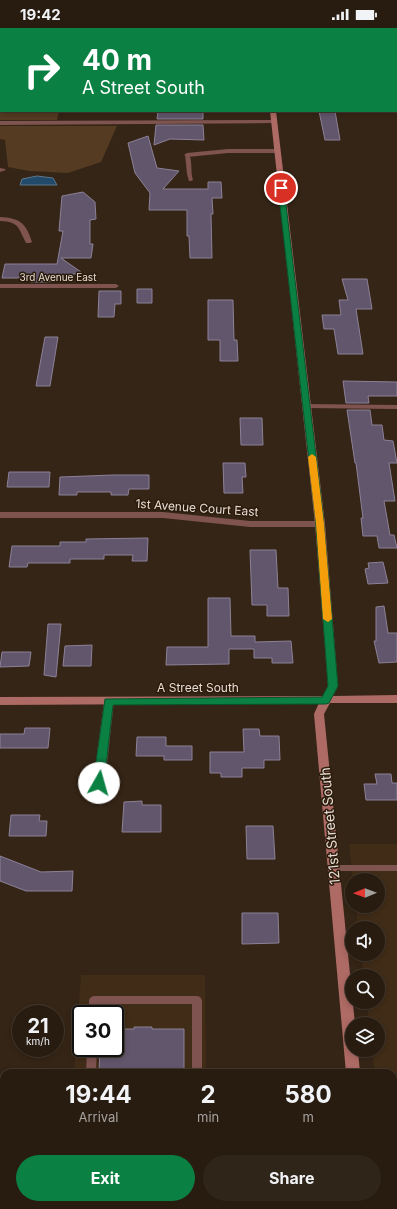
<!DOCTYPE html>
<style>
body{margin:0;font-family:Inter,sans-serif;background:#302519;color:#f1f3f6;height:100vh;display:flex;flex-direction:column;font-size:15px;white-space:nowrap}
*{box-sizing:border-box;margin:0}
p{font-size:13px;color:#a5a19f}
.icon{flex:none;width:22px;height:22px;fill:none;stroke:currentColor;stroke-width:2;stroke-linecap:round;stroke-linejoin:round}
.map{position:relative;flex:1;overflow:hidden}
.panel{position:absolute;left:0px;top:1041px;width:397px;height:140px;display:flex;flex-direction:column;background:#281c10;border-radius:12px 12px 0 0;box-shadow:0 2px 6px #0003,0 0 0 1px #443a30}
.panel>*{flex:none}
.top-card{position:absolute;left:0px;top:0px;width:397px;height:84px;box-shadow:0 2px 6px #0003,0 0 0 1px #443a30;background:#0b8043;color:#fff;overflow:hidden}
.needle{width:26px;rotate:269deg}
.controls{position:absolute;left:345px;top:845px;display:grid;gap:8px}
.controls a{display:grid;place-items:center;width:40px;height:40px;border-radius:50%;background:#281c10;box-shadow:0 2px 6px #0003,0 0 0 1px #443a30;font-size:20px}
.speed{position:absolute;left:12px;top:977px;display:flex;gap:8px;font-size:20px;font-weight:700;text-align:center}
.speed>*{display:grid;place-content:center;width:52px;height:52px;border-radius:50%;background:#281c10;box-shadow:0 2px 6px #0003,0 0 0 1px #443a30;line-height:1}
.speed small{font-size:10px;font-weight:400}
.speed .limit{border:2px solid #111;border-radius:6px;background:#fff;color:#111}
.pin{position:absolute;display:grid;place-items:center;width:34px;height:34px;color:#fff;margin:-17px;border:2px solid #fff;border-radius:50%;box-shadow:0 1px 4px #0007}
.me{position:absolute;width:44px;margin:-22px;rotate:7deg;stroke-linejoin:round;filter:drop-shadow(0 0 3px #0008)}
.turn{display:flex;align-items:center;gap:14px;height:84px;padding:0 16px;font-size:18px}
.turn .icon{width:52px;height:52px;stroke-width:2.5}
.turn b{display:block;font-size:28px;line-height:34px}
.eta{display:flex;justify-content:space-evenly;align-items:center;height:68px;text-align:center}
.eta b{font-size:24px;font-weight:700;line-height:28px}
.cta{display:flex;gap:8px;margin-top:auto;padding:8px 16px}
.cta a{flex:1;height:46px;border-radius:24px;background:#0b8043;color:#fff;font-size:16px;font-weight:700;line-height:46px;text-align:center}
.cta a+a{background:#302519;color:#f1f3f6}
.status{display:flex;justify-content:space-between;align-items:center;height:28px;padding:0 20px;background:#281c10;direction:ltr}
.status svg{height:11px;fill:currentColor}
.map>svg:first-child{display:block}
</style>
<div class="status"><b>19:42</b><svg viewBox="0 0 49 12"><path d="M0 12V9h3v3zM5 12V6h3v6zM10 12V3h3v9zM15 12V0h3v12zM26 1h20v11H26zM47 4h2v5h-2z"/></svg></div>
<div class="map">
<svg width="397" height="1181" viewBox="0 0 397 1181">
<rect width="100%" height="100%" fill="#352516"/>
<path fill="#402c17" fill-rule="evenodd" d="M349,816H397V1147H393V1045H375L372,1022H378V996H369L367,974H378V948H364L361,926H378V900H358L356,878H378V852H353Z
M81,947H205L206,1045H74ZM81,986H115V1020H81Z"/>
<path fill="#543b22" d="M0,0H67L1,1V83H59L57,92H0Z
M0,98H117L101,134L68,145L29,143L8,139L5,112L0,111Z"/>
<path fill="#224b6b" stroke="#5d768a" d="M37,148L53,150L57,157H20L22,151Z"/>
<path fill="#61566b" stroke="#8c8197" d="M158,83H203V91H157Z
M319,83H335L340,112H325Z
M156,97H203L204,112L170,111L154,117Z
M148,108L157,140L179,143L163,161H208V154H221L222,170H212L213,186H211L212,230H190L189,208H187V182H149L150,165L135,145L128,115Z
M83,164L95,174L96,191L90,192V216H93L91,230H61L81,244L47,254H31L32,250H2L5,236H57L63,203H59L62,168Z
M342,251H367L372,281H356L363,326H338L334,301H324L322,287H341L339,272H348Z
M137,261H152V275H137Z
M99,263H121V276H115L114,289H98Z
M208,272H233L234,312H237L238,333H220V312H208Z
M45,309H58L50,358H36Z
M343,353L397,354V368H368L369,375H346Z
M347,382H370L372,397H382L384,412L393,413L397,435H389L395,473H384L390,507H394L397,520H379L377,508H363L361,490H363L356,435H355Z
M240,390H262L263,417H241Z
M223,435H245L246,449H242L243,465H224Z
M9,444H50L49,459H7Z
M113,447H149V461H129L128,467H111V464H77V467H59L60,449Z
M148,510L147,533H132L133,527H104V531H70V535H28L27,539H9L12,518H60V514H86V511Z
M250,522H276L278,560H288L289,588H267V577H252Z
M383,534L388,555L368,556L365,541L369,540L368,535Z
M208,570H230L231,608H255V614L291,613L293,635H272V630H254V621H229V636L166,637L167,619H208Z
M384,578L388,605H397V634L379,635L374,613H376V579Z
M48,596H61L56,649L44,647Z
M92,617L91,638H63L65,618Z
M2,624H31L29,638L0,639Z
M25,700H50L48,720H0V706H24Z
M243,701H259L260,708H279L280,732H264V740H242V749H221V745H210V724H244Z
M137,709H166V718H192V732H164V728H136Z
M375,746H391L392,755H397V772H366L364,756H377Z
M142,773V777H161V804H122L124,774Z
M11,787H40L39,793H47L46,808H9Z
M246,798H273L275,831H247Z
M0,828L41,844L73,843L72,863H26L0,853Z
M242,885H278L279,915L242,916Z
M134,999H152V1001H184V1045H99L100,1020H115V1001H134Z"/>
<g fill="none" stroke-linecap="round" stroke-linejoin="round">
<path fill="#7f534f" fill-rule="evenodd" d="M185,126H189C193,135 190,143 193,152L191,153H189L187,146Z
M0,256H116L119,258L116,260H0Z
M334,837H397V843H334L331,842L330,840L331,838Z
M94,968H197L200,969L202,972V1045H192V976H99V986H89V972L91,969Z
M87,1020H97L96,1045H86Z
M393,1061H397V1069H393Z"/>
<path fill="#7f534f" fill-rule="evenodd" d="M276,92L277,93L274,95L0,97V93Z
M228,121H277L280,123L277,125H228L187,129L184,127L187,125Z
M0,140L5,141L6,142L0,144Z
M0,189C20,190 26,195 32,214L30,215H26C18,200 20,194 0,193Z
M304,376L397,377V381L307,380H304L303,378Z
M0,484H163L250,493H320L325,496L320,499H250L163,490H0Z
M109,669L113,670L114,673L105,755L103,758H95L93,755L104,673L105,670Z"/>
<path fill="#ae6a64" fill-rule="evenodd" d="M261,0H267V1H261Z
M396,55H397V59H396Z
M270,83H276L325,496L338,658L333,668L397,667V675H330L324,686L355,996H352V1022H358L360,1045H346L314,686L319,675L0,677V669L323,668L328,658L315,496Z
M357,1177H371V1181H357Z"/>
<path fill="#d37b73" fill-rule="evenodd" d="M393,1170H397V1181H387L386,1177H393Z
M37,1177H57L56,1181H36Z"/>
</g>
<path fill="#0b8043" stroke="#07532c" d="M281,158L284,160L323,486L338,658L329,675L326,676L113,677L104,755L102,758H95L93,755L105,671L322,669L328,658L315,486L278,160Z"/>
<path fill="#f59e0b" d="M312,426L316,429L324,496L332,591L328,594L323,591L316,496L308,429Z"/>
<g text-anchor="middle" stroke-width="3" stroke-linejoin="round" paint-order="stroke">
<g font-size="10" fill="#e7dcd3" stroke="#2a1b0c">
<text x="58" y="253">3rd Avenue East</text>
</g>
<g font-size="12" fill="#e7dcd3" stroke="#2a1b0c">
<text transform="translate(197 480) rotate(4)" y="4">1st Avenue Court East</text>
<text x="198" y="664">A Street South</text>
</g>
<g font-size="14" fill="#e7dcd3" stroke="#2a1b0c">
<text transform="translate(330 798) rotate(-95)" y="5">121st Street South</text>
</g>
</g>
</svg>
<div class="controls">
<a><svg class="needle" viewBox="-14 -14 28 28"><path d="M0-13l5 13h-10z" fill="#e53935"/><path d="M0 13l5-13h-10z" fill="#a5a19f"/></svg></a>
<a><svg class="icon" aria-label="sound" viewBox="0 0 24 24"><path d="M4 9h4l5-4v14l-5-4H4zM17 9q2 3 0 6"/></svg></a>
<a><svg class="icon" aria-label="search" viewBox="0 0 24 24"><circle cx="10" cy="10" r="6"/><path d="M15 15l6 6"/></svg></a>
<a><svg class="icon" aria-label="layers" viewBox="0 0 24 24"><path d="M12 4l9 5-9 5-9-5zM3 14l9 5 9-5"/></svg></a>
</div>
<div class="speed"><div>21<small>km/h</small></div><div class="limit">30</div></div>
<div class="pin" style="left:281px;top:160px;background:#d93025"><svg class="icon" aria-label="arrive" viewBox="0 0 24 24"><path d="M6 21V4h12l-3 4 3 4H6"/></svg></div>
<svg class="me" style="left:99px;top:755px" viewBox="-20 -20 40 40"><circle r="19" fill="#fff"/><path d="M0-13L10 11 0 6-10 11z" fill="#0b8043"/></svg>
<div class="top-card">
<div class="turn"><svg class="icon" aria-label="right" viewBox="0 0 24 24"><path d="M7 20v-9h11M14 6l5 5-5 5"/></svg><div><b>40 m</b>A Street South</div></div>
</div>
<section class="panel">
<div class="eta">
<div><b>19:44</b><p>Arrival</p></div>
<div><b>2</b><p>min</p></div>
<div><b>580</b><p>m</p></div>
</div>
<div class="cta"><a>Exit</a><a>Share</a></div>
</section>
</div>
